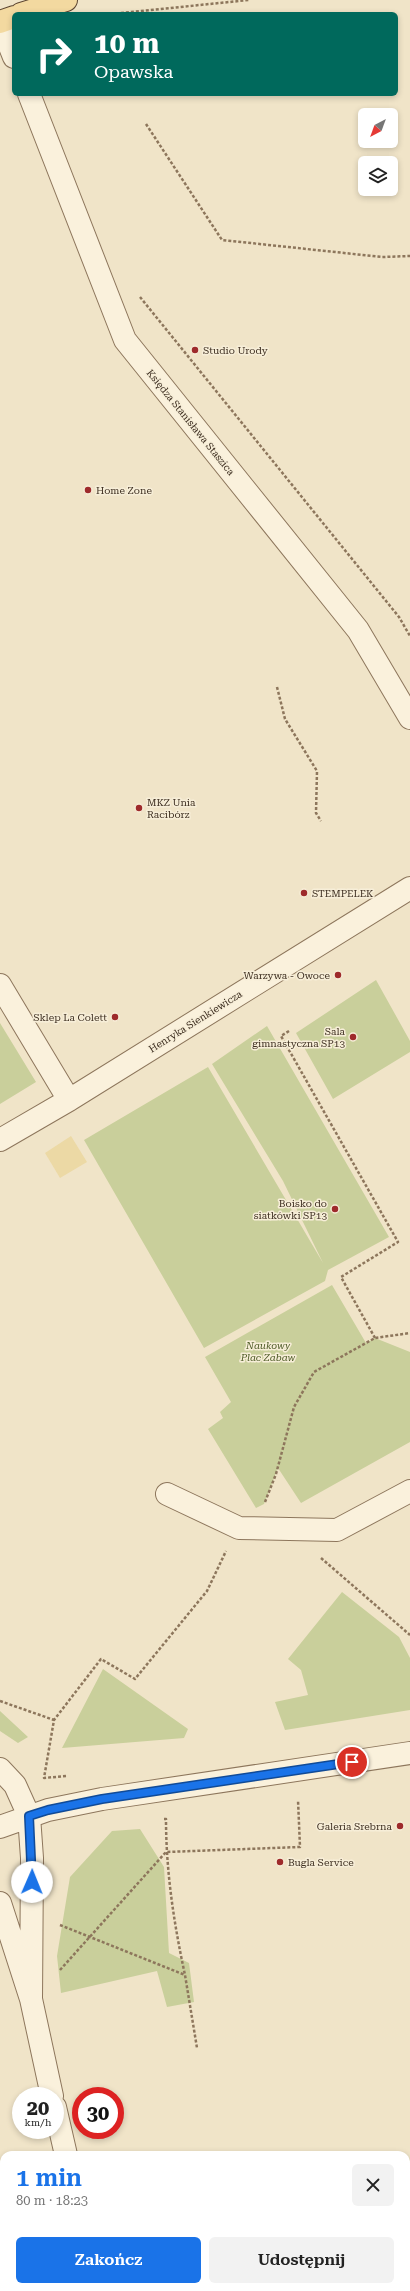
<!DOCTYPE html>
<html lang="pl">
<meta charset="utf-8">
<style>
body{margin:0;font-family:"Roboto Serif",serif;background:#f2f2f2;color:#222;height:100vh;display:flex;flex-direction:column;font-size:15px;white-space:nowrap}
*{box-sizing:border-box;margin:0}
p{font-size:13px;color:#767676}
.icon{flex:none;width:22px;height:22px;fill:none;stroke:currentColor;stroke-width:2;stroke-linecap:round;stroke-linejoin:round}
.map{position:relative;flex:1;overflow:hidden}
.panel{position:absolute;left:0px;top:2151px;width:410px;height:140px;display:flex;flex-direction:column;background:#fff;border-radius:12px 12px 0 0;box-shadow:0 2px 6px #0003}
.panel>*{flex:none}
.hud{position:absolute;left:12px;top:12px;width:386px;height:84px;border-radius:6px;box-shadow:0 2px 6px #0003;background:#00695c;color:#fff;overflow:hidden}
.needle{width:26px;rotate:221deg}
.buttons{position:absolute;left:358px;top:108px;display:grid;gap:8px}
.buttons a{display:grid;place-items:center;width:40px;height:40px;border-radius:6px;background:#fff;box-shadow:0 2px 6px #0003;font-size:20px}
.speed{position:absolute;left:12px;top:2087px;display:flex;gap:8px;font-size:20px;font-weight:700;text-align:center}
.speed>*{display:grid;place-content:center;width:52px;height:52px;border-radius:50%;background:#fff;box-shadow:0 2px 6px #0003;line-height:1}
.speed small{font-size:10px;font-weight:400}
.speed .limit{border:6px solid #d22;background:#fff;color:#111}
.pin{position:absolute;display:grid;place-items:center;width:34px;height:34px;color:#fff;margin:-17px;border:2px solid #fff;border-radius:50%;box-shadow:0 1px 4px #0007}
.me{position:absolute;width:44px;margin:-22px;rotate:1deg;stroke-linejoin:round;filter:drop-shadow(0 0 3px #0008)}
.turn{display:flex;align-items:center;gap:14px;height:84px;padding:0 16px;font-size:18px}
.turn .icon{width:52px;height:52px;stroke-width:2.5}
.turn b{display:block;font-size:28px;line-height:34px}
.round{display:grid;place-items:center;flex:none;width:42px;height:42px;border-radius:6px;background:#f2f2f2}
.overview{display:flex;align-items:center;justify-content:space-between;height:68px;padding:0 16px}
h1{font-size:24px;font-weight:600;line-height:30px;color:#1a73e8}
.cta{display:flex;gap:8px;margin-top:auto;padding:8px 16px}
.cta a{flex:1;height:46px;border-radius:6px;background:#1a73e8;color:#fff;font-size:16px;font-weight:600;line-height:46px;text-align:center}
.cta a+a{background:#f2f2f2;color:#222}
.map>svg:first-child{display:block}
</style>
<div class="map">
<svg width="410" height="2291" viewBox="0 0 410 2291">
<rect width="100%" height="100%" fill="#f0e4c8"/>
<path fill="#c9cf9b" d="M376,980L410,1041V1052L333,1099L296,1033Z
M0,1023L36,1082L0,1104Z
M267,1026L389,1237L328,1270L325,1281L204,1348L84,1140L208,1067L323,1263L283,1181L212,1064Z
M332,1285L366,1343L375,1338L410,1352V1442L301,1503L278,1468L264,1504L256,1508L208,1429L223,1418L220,1412L231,1402L205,1357Z
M342,1592L399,1637L410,1658V1710L285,1730L275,1702L308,1695L301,1670L288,1659Z
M103,1669L188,1729L184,1738L62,1748Z
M0,1711L28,1737L18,1743L0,1731Z
M140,1829L164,1867L169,1953L189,1963L194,2002L167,2007L157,1971L61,1993L57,1956L70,1877L112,1831Z"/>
<path fill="#ecd9a5" d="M71,1136L87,1162L60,1178L45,1153Z"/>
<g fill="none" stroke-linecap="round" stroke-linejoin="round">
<defs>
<path id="minor" d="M0,22L14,57
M29,94L125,340L358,630L410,718
M0,985L69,1100
M0,1140L69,1100L410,888
M167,1494L239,1528L337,1530L410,1491
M0,1769L15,1785L29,1816L32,1858L31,1999
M0,1827L48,1810L102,1799L410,1753
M0,1903L31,1999L52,2096
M55,2107L66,2155
M406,2211L410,2210
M97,2287L98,2291"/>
<path id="major" d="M21,14L66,0
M0,22L14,17"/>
</defs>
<use href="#minor" stroke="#8d765c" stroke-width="24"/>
<use href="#major" stroke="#5b4430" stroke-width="24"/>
<path stroke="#8d765c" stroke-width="2.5" stroke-dasharray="3 2" stroke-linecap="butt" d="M111,14L249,0
M146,124L222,240L382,257L410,256
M140,297L399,617L410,636
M277,687L285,719L317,771L316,813L321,821
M289,1031L281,1036L398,1242L341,1277L375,1338
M265,1502L276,1474L294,1407L314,1372L375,1338L410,1333
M321,1558L410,1635
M0,1701L54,1720
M66,1776L44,1778L54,1720L101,1659L135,1679L207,1591L226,1551
M164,1819H166C166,1872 174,1924 185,1975
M60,1925L185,1975L197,2048
M60,1970L166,1852L300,1847L298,1800"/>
<use href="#minor" stroke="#faf1dc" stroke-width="22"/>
<use href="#major" stroke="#f3d9a0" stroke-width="22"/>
</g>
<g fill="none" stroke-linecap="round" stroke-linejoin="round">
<defs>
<path id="route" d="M32,1882L29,1816L48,1810L102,1799L352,1762"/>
</defs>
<use href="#route" stroke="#114b97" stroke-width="10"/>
<use href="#route" stroke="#1a73e8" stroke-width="7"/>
</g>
<g fill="#9e2a2b" stroke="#f7eed8" stroke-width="1.5">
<circle cx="195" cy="350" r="4"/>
<circle cx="88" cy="490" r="4"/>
<circle cx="139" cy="808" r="4"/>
<circle cx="304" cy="893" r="4"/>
<circle cx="338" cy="975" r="4"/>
<circle cx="115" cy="1017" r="4"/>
<circle cx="353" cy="1037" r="4"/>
<circle cx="335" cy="1209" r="4"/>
<circle cx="400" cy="1826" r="4"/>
<circle cx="280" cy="1862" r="4"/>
</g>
<g text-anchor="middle" stroke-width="3" stroke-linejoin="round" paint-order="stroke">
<g font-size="10" fill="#3d2e20" stroke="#f7eed8" text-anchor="start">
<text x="203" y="354">Studio Urody</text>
<text x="96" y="494">Home Zone</text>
<text x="147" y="806">MKZ Unia<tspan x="147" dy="12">Racibórz</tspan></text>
<text x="312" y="897">STEMPELEK</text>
<text x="330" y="979" text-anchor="end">Warzywa - Owoce</text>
<text x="107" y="1021" text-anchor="end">Sklep La Colett</text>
<text x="345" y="1035" text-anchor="end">Sala<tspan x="345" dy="12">gimnastyczna SP13</tspan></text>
<text x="327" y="1207" text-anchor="end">Boisko do<tspan x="327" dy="12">siatkówki SP13</tspan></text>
<text x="392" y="1830" text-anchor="end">Galeria Srebrna</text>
<text x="288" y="1866">Bugla Service</text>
</g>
<g font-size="10" fill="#3d2e20" stroke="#f7eed8">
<text transform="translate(191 422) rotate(51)" y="4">Księdza Stanisława Staszica</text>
<text transform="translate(195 1021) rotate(-32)" y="4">Henryka Sienkiewicza</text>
</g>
<g font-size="10" font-style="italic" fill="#4d5a26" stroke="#f7eed8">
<text x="268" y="1349">Naukowy<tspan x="268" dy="12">Plac Zabaw</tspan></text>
</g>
</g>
</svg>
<div class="buttons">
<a><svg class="needle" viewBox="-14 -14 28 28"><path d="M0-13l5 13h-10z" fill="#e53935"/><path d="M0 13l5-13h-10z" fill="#767676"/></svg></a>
<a><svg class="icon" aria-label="layers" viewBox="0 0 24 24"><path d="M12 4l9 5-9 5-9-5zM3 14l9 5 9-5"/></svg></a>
</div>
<div class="speed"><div>20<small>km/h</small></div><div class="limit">30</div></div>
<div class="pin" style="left:352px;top:1762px;background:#d93025"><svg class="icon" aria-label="arrive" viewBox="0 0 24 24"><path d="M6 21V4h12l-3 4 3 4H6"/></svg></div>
<svg class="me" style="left:32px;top:1882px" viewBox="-20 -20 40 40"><circle r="19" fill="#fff"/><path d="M0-13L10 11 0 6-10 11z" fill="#1a73e8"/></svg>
<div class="hud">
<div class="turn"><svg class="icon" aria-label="right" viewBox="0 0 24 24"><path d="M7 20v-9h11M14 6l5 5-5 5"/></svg><div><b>10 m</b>Opawska</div></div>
</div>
<section class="panel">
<div class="overview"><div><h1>1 min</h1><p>80 m · 18:23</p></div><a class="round"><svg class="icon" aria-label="close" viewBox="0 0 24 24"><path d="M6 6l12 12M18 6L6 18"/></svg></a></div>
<div class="cta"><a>Zakończ</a><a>Udostępnij</a></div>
</section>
</div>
